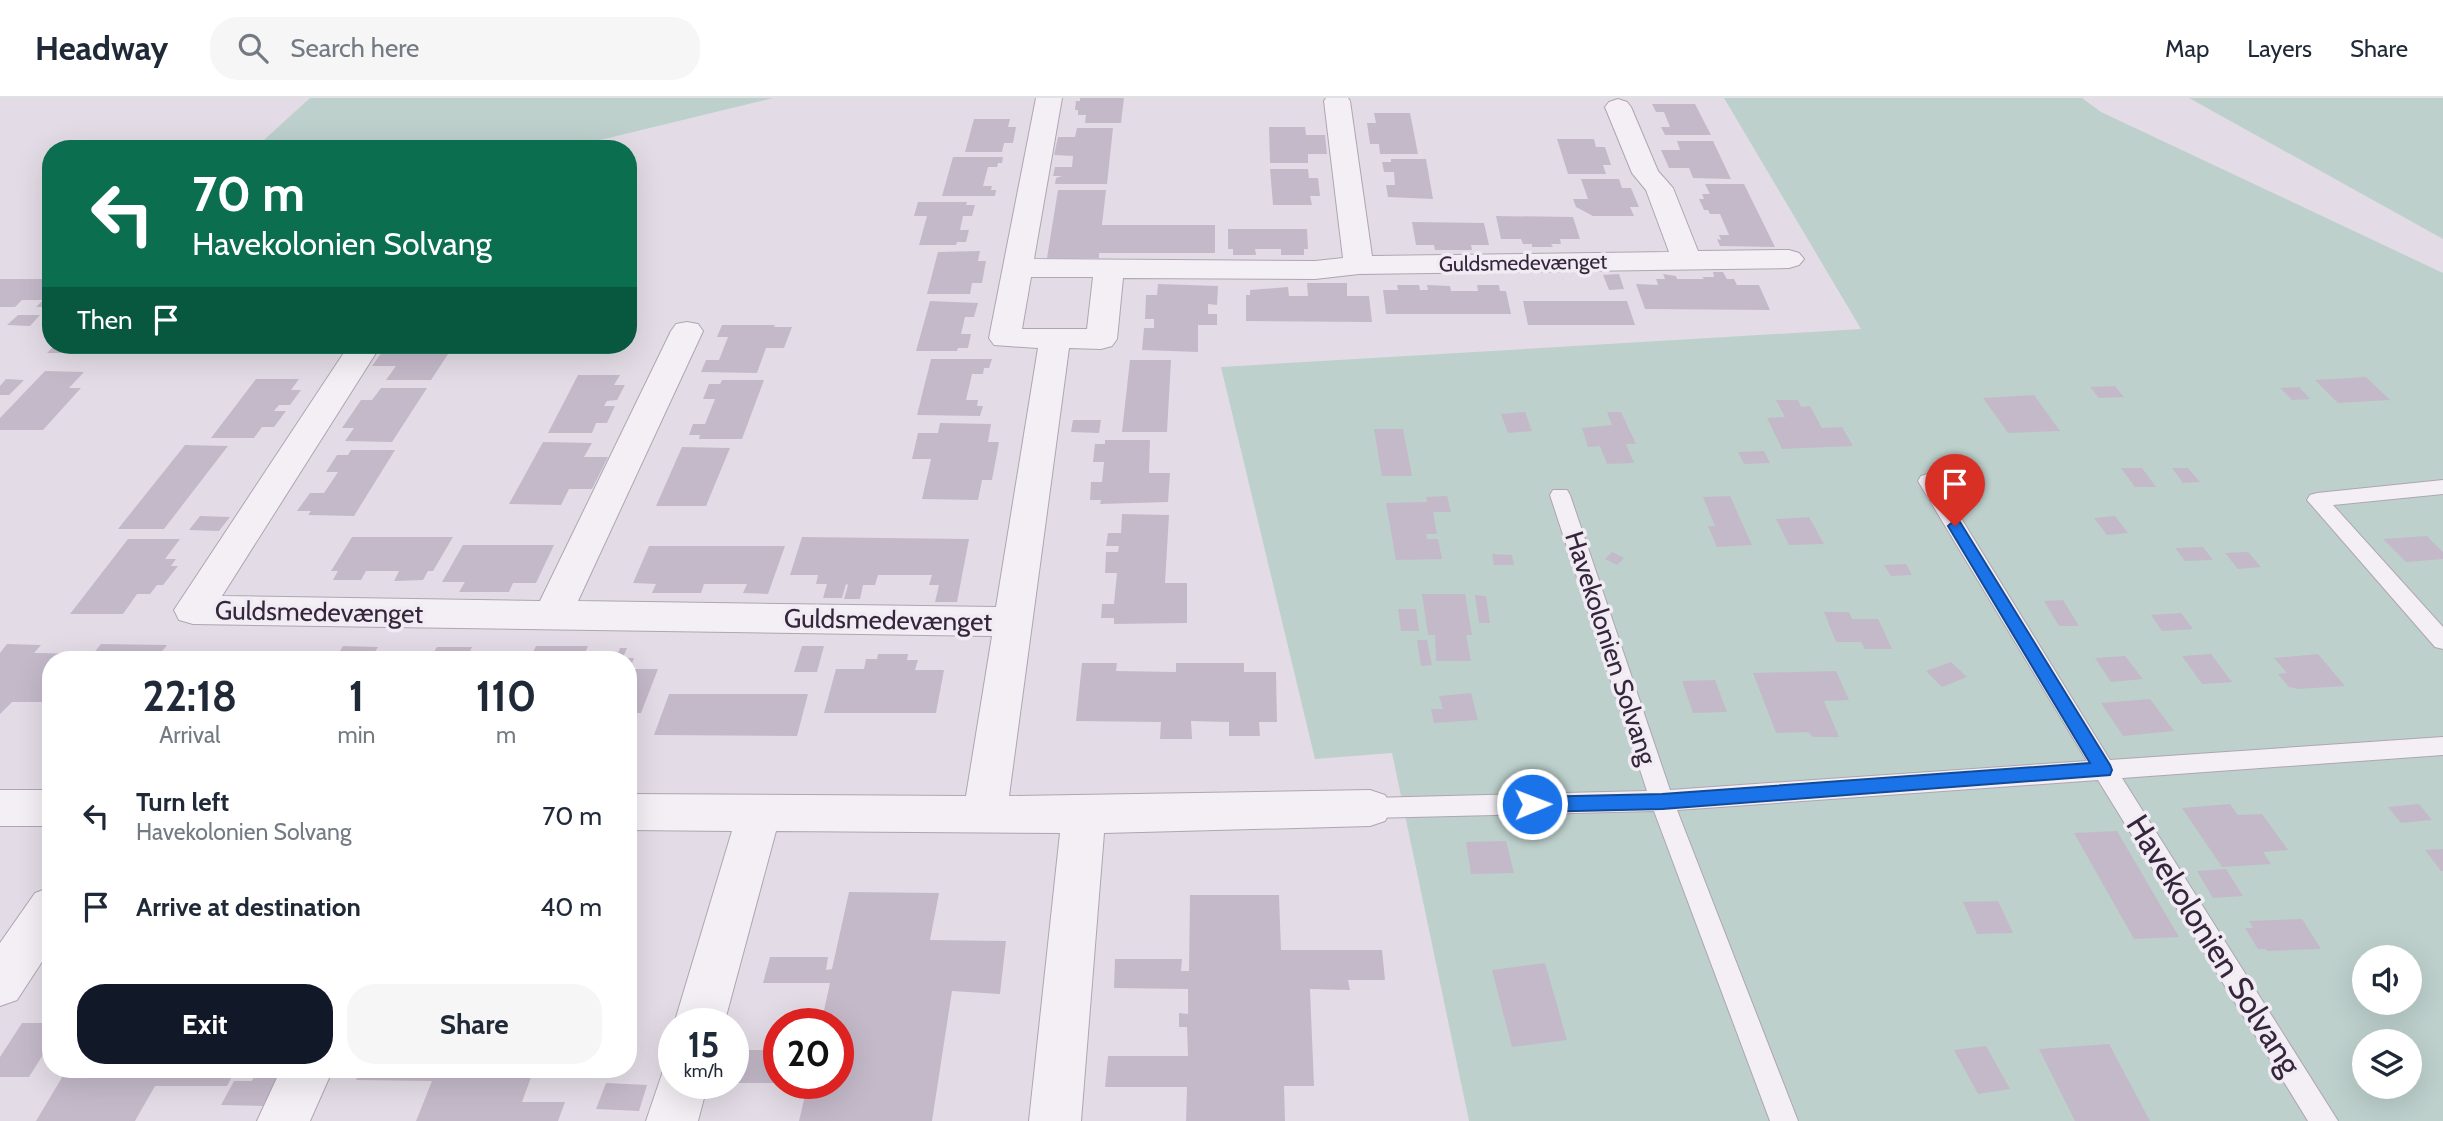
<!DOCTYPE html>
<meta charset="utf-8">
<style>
body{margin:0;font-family:Cabin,sans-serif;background:#f6f6f7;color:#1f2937;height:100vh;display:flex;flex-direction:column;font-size:26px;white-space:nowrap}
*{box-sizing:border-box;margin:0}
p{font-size:23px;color:#747a83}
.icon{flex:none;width:38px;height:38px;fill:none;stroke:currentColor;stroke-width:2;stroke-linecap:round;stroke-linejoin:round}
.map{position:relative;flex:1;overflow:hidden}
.drawer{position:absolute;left:42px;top:553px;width:595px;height:427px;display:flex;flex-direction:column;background:#fff;border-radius:28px;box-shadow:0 7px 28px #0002}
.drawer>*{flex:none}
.hud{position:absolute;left:42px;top:42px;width:595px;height:214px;border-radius:28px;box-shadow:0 7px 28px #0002;background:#0b6e4f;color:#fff;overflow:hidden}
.buttons{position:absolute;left:2352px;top:847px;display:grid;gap:14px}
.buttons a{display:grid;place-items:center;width:70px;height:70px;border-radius:50%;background:#fff;box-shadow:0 7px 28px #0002;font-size:35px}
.speed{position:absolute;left:658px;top:910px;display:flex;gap:14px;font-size:35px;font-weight:700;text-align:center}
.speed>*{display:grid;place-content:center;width:91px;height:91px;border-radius:50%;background:#fff;box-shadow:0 7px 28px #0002;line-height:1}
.speed small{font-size:18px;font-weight:400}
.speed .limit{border:10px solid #d22;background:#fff;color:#111}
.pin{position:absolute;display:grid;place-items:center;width:60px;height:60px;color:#fff;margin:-72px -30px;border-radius:50% 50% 50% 0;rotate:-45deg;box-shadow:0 0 7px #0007}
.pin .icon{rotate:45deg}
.me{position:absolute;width:77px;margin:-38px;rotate:89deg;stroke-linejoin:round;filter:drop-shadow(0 0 5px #0008)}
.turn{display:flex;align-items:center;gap:24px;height:147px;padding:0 35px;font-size:32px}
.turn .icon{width:91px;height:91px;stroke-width:2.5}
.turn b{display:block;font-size:49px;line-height:60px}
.then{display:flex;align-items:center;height:66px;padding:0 35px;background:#0003;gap:14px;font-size:26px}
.eta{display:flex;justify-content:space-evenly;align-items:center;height:119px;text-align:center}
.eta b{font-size:42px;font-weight:800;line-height:49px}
.primary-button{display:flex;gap:14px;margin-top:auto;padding:14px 35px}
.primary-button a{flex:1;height:80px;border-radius:28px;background:#111827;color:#fff;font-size:28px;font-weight:800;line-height:80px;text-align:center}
.primary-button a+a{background:#f6f6f7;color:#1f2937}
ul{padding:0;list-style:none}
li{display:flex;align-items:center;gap:21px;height:91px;padding:0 35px}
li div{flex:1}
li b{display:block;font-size:26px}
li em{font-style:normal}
header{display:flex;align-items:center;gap:42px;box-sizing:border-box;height:98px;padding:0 35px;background:#fff;border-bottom:2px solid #e0e1e3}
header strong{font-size:33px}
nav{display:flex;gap:38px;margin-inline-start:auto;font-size:24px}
.search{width:490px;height:63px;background:#f6f6f7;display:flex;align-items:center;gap:18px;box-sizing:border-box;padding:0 24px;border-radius:28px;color:#747a83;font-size:26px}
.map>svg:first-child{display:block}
</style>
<header>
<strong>Headway</strong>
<div class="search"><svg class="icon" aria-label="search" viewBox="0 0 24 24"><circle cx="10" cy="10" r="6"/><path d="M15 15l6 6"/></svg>Search here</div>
<nav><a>Map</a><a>Layers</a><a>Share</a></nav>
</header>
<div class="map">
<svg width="2443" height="1023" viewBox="0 0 2443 1023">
<rect width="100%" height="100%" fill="#e3dce6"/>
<path fill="#bdd0cc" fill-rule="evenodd" d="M310,0H773L563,51H254Z
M1724,0H2082L2101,14L2443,175V1023H1469L1392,655L1315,661L1221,269L1861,231ZM2364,859H2410V905H2364ZM2364,943H2410V989H2364Z
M2189,0H2443V141Z"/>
<path fill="#c4b9c9" d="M1080,0H1124L1121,25H1085L1086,17H1078V12H1075L1076,3H1080Z
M1652,6H1695L1711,37H1665L1661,29H1670L1664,14H1656Z
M1374,15H1410L1418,56H1380L1379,46H1370L1367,25H1376Z
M974,21H1010L1008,29H1016L1013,45H1004L1002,54H965Z
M1269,29H1305L1306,37H1325L1327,56H1308V65H1270Z
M1077,30H1113L1107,86H1055L1056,80L1062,78H1053L1055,69H1072L1073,58L1054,57L1058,39H1075Z
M1557,41H1594L1596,49H1605L1611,67H1603L1606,76H1568Z
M1677,43H1713L1731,81L1693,80L1689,70H1669L1661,52H1680Z
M953,59H1003L1002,65H998L997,69H988L983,88H992L991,92H996L995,98H942Z
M1391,61H1426L1433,101L1388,99L1386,87H1395L1394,74H1384L1382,64H1391Z
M1270,71H1308L1309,80H1318L1320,98H1310L1312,107H1273Z
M1581,81H1619L1622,90H1631L1639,109H1630L1634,118H1593L1576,109L1573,101H1588Z
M1705,86H1744L1775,149L1720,148L1717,141L1721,142L1719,137H1729L1720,116H1710L1708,112H1704L1699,101H1704L1702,96H1710Z
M1058,92H1106L1102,127H1215V155H1099V160H1047Z
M918,104H967L966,107H975L972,118H963L960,132H969L966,144H957L956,147H919L927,118H914Z
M1496,118L1573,119L1580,141H1560L1561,146H1551L1553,149H1532V146H1523L1521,141H1501Z
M1412,124L1484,125L1489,147H1471L1472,152H1435L1434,147H1416Z
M1228,131H1307L1308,151H1304V157H1281V151H1255L1256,157H1233V151H1228Z
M980,153L978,163H986L982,185H972L970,196H927L938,154Z
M1713,174H1723L1727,181H1734L1737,187H1759L1770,212L1645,211L1636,186L1658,187L1656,181H1665L1663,176L1676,178L1677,181H1704L1702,179H1714Z
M1619,176L1624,191L1609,192L1603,177Z
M0,181H51V209H36L43,202H22L15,209H0Z
M1307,185H1347V198H1369L1372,224L1246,223V197H1250V192L1288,189L1289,198H1308Z
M1158,186L1218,188L1217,207L1208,206V216H1217V227H1198V254L1142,252L1144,230H1154V221H1145L1146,197H1157Z
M1397,187H1419L1420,192H1428L1427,187L1450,188L1451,193H1478L1477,187H1499L1500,193H1506L1511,216H1386L1383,192H1398Z
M930,203L978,205L974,219H965L961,236H971L968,250H958L957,253H916Z
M1523,203H1627L1635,227H1528Z
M18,217H40L30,228L7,227Z
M722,227H775L774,229H792L784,250H766L757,275L701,274L706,262H719L728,239H717Z
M55,247H78L70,255H47Z
M387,247H454L431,282H386L396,268H372Z
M931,261H992L989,270H984L983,276H972L966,302H978L977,308H983L980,318L917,317Z
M1130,262H1171L1167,334H1122Z
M45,273L84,274L69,290H81L43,332H0V320Z
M578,277H620L614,287H625L617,302L607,303L604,308H615L607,325H596L592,335H548Z
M2366,279L2390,302L2338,305L2315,282Z
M6,281L24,282L9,297H0V288Z
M256,281H299L291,292H301L290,307H279L274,313H286L274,329H262L254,340H211Z
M722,282H764L742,341H699L700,337H689L693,326H705L715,301H703L709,286H720Z
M2115,288L2124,299L2099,300L2090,289Z
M2299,289L2310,301L2292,302L2280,290Z
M381,290H427L392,344L345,343L354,330H342L361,302H372Z
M2034,297L2060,333L2008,335L1983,300Z
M1776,302H1798L1801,309L1810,308L1822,330L1842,329L1853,348L1782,351L1767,320L1785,319Z
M1525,314L1532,333L1508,335L1501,316Z
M1607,314H1621L1636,346H1626L1634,365L1607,366L1600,348L1588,349L1582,330L1612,327Z
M1073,322H1101L1099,335L1071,334Z
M940,325L991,326L988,344H999L992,382H982L978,402L922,401L931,361H912L918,335H938Z
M1374,331H1403L1412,378H1382Z
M1105,342H1150L1149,375H1170L1168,404L1100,406L1101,402H1090L1091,384H1102L1104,364H1093L1095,346H1105Z
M543,344L592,345L584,359H608L592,391H569L561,407L509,406Z
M185,347L228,348L164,431H118Z
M682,349L730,350L706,408H656Z
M351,352H395L354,418L308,417L311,413H297L310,395H324L338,374H326L337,357H348Z
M1764,353L1770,365L1744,366L1738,354Z
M2121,370H2142L2156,389H2135Z
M2172,370H2188L2200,384L2183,385Z
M1447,398L1451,414H1433L1437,436H1426L1427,441H1438L1442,461L1396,462L1386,405L1427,404L1426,399Z
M1730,398L1752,447L1717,449L1708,428H1715L1703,399Z
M1122,416L1169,417L1165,485H1187V525L1114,526V520H1101L1102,506H1114L1117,475H1105L1106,454H1118L1119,448H1106L1108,435H1121Z
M200,418L230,419L219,433L189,432Z
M2115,418L2128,435L2107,437L2094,420Z
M1809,419L1824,446L1789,447L1776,421Z
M2427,438L2443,454V461L2406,464L2383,441Z
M352,439H453L433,473H428L423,482L394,483L399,473H366L361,482H333L338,473H331Z
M802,439L969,441L957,504H935L939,487H929L932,477H878L875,487H863L860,501H844L848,487L846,486L842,500H823L827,486H816L818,477H790Z
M128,441H180L165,461H176L171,468H178L163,487H157L150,496H137L123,516H70Z
M463,447H554L536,485H513L509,494H459L465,484H442Z
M649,448H785L768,496L743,495L747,486H704L701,495H652L656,486L633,485Z
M2203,449L2213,462L2185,463L2175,450Z
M1612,454L1624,460L1617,467L1605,461Z
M2248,454L2261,469L2238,471L2225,455Z
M1492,456L1512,457L1514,467H1494Z
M1906,466L1912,477L1891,478L1884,467Z
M1422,496H1465L1472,537H1466L1471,563H1436L1435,537H1428Z
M1475,497L1486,498L1490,525H1479Z
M2063,502L2079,528H2059L2044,503Z
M1398,511H1416L1419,533H1401Z
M1824,514H1849L1852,521H1878L1892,551H1865L1861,544H1836Z
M2181,515L2193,531L2162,533L2151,517Z
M1417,542H1427L1432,567L1421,568Z
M7,546L41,547L34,555L93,556L101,546L167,547L160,556H191L188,562H51V604H12L0,616V555Z
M343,548L378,549L373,557H432L437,549H472L466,562H335Z
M536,548H588L582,562H529Z
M802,548H824L817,574H794Z
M620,550H627L622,562H608L611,555H618Z
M878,556H908L907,562H918L915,572H944L936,615H824L836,571H864L866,561H877Z
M2211,556L2232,584L2202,586L2182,558Z
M2318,556L2345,588L2299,591L2289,589L2278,576L2287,575L2274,560Z
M2125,558L2143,581L2111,584L2095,560Z
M628,560H634L630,571H658L641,615H628Z
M1951,564L1967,579L1942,589L1926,573Z
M1082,565H1117L1116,573L1176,574V565H1244V574H1276L1277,624H1259L1260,638H1229V624L1191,623L1192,641H1160L1161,624L1076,623Z
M1836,573L1849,602L1824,603L1839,639H1813L1808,634L1776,635L1753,575Z
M1715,582L1727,614L1693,615L1682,583Z
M1471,595L1478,622L1434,625L1431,611H1443L1439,598Z
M669,596H808L797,638L654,637Z
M2150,601L2174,633L2123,638L2101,605Z
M2230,706L2238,717L2262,716L2288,752L2263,754L2271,766L2222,769L2182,710Z
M2419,706L2432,722L2401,725L2388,709Z
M2117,733L2179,839L2134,841L2074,735Z
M1506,743L1514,775L1471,776L1466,744Z
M2443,751V773H2441L2425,752Z
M2226,771L2243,798L2213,800L2197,773Z
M849,794L939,795L930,842L1006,843L1000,896L952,893L932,1023H799L808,985H838V926H821L830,885H763L770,859H828L826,872L832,871Z
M1190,797H1279L1281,852H1382L1385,882H1348L1350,892L1310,891L1314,988H1284L1285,1023H1186L1187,989H1105L1108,958H1188L1187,929H1179V915L1188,916V891L1114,890L1115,861H1182L1181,873H1189Z
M1998,803L2013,835L1977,836L1963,804Z
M2302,821L2321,851L2267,853L2266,851H2258L2245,830H2253L2249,823Z
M1545,865L1567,942L1512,949L1492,872Z
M22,925H51V944L29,979H0V959Z
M2109,946L2150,1023H2075L2039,951Z
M1986,948L2010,991L1978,996L1954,952Z
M741,952H779V985H733Z
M67,971H236L227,988H155L135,1023H36Z
M258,971H282L263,1008L221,1007L234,983H252Z
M361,971H534L522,1004H565L558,1023H416L432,983L356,982Z
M606,985L647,987L639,1013L596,1011Z"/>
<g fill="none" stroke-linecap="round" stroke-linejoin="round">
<defs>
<path id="service" d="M1928,376L1935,378L2110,662L2443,639V657L2122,680L2338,1023H2308L2098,682L1677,712L1798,1023H1770L1654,713L1370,720L1362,717L1358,710L1362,703L1370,700L1647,693L1550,397L1553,392H1567L1570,397L1670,692L2087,663L1918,383L1921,378Z
M2443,382V396L2333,407L2443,529V551L2435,549L2307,402L2310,397L2317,395Z"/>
<path id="minor" d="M1036,0H1062L1034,161L1315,163L1343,160L1324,3L1326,0H1348L1350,3L1372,158L1669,154L1646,92L1632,75L1605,9L1609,4L1618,1L1627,4L1631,9L1658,73L1673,90L1698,153L1789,152L1799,155L1804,161L1799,167L1789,170L1359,176L1315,181L1123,180L1117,241L1112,248L1101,251L1069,250L1009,698L1370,692L1385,697L1392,710L1385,723L1370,728L1104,735L1081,1023H1029L1060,735L776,733L724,926H674L732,733L628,732V696L966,698L992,538L193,526L179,522L174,512L349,247H381L222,498L540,503L671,233L676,226L687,224L698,226L703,233L578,503L996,509L1038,250L994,247L989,240ZM1031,179H1093L1087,231H1022Z
M0,692H51V728H0Z
M51,789V850L17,902L0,908V845L35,795Z
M674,964V985H708L698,1023H646L665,967Z
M281,971H333L310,1023H257Z"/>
</defs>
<use href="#service" stroke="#afa5b3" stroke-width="2"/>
<use href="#minor" stroke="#afa5b3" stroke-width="2"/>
<use href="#service" fill="#f3eff5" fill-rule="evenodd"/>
<use href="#minor" fill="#f3eff5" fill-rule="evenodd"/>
</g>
<path fill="#1a73e8" stroke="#114b97" stroke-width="2" d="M1955,422L1960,424L2110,667L2112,672L2110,677L1662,711L1532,714L1526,712L1523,706L1526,701L1532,699L1662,696L2090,665L1948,428Z"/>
<g text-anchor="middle" stroke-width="7" stroke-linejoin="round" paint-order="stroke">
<g font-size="21" fill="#35263c" stroke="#f1ebf4">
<text transform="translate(1523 165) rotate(-1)" y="7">Guldsmedevænget</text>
</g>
<g font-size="26" fill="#35263c" stroke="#f1ebf4">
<text transform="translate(319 514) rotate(1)" y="9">Guldsmedevænget</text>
<text transform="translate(888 522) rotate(1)" y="9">Guldsmedevænget</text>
<text transform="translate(1611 550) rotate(72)" y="9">Havekolonien Solvang</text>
</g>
<g font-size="32" fill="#35263c" stroke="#f1ebf4">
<text transform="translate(2214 847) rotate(58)" y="11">Havekolonien Solvang</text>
</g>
</g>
</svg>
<div class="buttons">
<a><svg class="icon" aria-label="sound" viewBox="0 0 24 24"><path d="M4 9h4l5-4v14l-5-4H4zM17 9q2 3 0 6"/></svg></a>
<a><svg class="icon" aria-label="layers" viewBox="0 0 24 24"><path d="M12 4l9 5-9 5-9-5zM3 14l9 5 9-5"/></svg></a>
</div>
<div class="speed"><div>15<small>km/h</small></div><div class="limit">20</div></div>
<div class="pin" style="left:1955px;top:428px;background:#d93025"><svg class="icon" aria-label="arrive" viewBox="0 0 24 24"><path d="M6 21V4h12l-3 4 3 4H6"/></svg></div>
<svg class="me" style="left:1532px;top:706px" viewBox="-20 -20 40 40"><circle r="17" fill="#1a73e8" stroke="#fff" stroke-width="3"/><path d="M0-11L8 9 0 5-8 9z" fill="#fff"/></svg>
<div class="hud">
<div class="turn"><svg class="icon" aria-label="left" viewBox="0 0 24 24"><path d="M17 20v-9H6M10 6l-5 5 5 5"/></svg><div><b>70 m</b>Havekolonien Solvang</div></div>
<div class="then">Then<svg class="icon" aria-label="arrive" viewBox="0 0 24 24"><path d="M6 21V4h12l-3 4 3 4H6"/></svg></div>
</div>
<section class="drawer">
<div class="eta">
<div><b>22:18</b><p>Arrival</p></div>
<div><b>1</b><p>min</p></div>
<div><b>110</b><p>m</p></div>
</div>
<ul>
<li><svg class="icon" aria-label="left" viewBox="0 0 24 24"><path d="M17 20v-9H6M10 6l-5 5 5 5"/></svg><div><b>Turn left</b><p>Havekolonien Solvang</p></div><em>70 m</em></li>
<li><svg class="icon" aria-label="arrive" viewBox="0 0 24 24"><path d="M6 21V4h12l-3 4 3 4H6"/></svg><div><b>Arrive at destination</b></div><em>40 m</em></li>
</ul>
<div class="primary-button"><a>Exit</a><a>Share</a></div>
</section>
</div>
